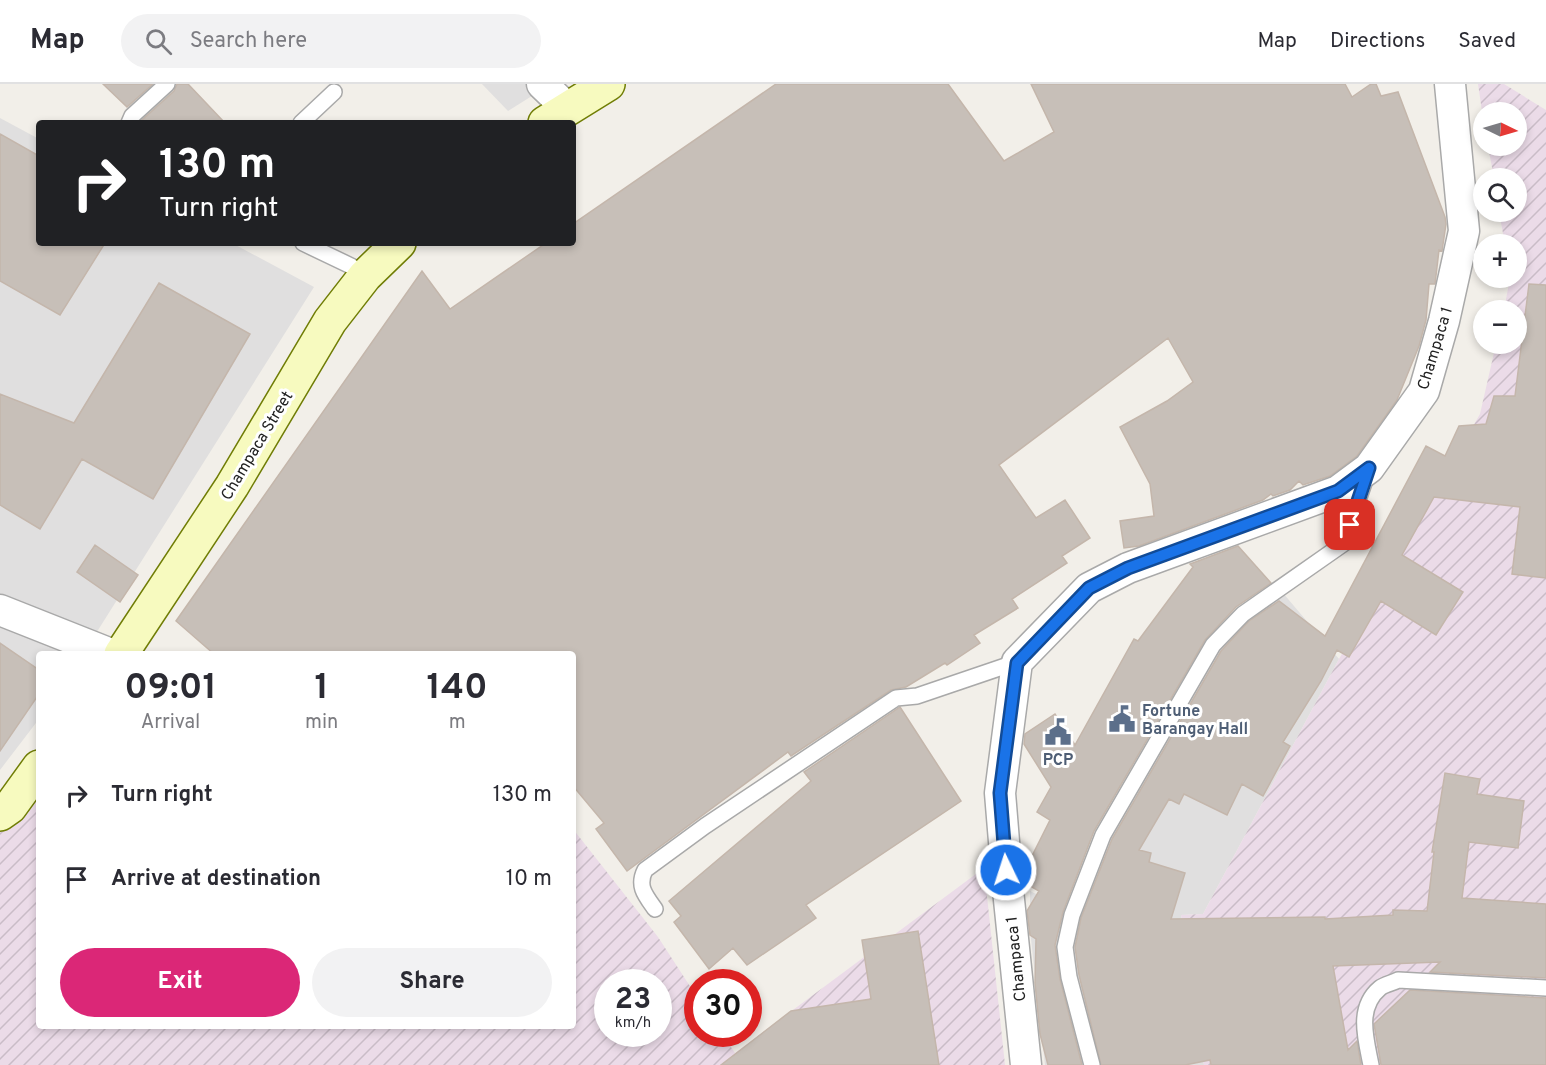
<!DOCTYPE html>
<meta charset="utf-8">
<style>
body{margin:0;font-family:Overpass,sans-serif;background:#f2f2f3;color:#2b2b33;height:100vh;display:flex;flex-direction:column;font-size:22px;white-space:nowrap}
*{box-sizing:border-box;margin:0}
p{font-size:20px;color:#7c7c81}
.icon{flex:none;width:33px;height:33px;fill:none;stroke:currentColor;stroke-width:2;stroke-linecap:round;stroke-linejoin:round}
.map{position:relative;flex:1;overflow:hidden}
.sheet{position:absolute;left:36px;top:567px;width:540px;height:378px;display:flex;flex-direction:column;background:#fff;border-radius:6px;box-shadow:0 3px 9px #0003}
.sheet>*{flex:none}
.guide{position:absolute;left:36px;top:36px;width:540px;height:126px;border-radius:6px;box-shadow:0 3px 9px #0003;background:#202124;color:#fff;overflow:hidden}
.needle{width:39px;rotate:95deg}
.fabs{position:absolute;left:1473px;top:18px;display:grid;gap:12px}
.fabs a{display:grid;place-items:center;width:54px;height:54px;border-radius:50%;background:#fff;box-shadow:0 3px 9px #0003;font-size:30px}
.speed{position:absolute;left:594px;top:885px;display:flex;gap:12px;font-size:30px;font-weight:700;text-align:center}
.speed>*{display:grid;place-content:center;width:78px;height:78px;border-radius:50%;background:#fff;box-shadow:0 3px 9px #0003;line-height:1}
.speed small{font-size:15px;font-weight:400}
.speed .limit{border:9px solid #d22;background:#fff;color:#111}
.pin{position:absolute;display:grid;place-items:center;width:51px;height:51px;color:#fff;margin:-26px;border-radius:12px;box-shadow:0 3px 9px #0006}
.me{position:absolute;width:66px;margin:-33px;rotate:356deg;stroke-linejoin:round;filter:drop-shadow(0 0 4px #0008)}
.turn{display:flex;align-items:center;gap:21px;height:126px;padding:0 24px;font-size:27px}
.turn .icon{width:78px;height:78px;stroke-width:2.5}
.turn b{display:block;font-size:42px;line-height:51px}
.eta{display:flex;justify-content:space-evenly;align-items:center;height:102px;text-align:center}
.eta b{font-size:36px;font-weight:700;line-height:42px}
.action{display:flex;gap:12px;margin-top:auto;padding:12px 24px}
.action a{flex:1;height:69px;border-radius:36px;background:#db2777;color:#fff;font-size:24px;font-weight:700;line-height:69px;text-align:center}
.action a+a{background:#f2f2f3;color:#2b2b33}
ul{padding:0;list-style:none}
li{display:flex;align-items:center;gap:18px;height:84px;padding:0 24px}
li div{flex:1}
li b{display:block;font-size:22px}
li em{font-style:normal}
header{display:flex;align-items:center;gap:36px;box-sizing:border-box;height:84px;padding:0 30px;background:#fff;border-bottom:2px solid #e1e1e2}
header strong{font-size:28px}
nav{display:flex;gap:33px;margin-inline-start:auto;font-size:21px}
.search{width:420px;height:54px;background:#f2f2f3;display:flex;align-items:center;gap:15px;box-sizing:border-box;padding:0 21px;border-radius:33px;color:#7c7c81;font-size:22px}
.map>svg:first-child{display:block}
</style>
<header>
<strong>Map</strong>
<div class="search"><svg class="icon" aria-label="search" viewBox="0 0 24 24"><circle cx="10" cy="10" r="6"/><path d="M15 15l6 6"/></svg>Search here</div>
<nav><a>Map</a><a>Directions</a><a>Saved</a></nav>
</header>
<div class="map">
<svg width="1546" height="981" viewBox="0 0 1546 981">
<defs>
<pattern id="industrial-furrows" width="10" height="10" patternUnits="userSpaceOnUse" patternTransform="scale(1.5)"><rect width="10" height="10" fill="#ebdbe8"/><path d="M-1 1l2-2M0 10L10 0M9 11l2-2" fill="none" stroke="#c9bcc7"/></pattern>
</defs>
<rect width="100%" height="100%" fill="#f2efe9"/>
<path fill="#e0dfdf" d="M482,0H551L508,27Z
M0,34L39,55V159H232L314,203L83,570H39V635L0,686Z
M1277,502L1339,575L1203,830L1181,831L1204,981H1045L1030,846V807L1069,826L1093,756L1216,544Z"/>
<path fill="url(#industrial-furrows)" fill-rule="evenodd" d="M1478,0H1504L1546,26V981H1204L1181,831L1203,830L1339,575L1480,330L1496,260H1516V226H1504L1510,194H1516V160H1505L1499,128H1516V94H1494L1488,62H1516V28H1484L1483,34Z
M39,704V942H573V745L658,853L697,913L698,950H722L735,969L984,784L1005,981H0V744ZM608,898H658V950H608Z"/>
<path fill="#c7bfb8" stroke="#c4b6ab" stroke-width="1.5" d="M103,0H153L127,23Z
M177,0H188L225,39H144L141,37L174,7Z
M776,0H948L1004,77L1054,48L1031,0H1345L1352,13L1371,0H1376L1381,12L1398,8L1445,133L1446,140L1442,167L1439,166L1435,200H1429L1426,236L1419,262L1397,316L1357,372L1330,392L1303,401L1299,397L1290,406L1273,412L1271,410L1263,416L1139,462L1124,464L1120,437L1154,432L1150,400L1120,343L1167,317L1193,298L1168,254L999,381L1036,434L1065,416L1090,454L1062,472L1067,479L1012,515L1018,524L974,551L980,559L947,581L945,579L906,603L891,606L791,672L788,668L627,787L596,745L604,739L573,702V570H214L176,537L422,187L450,225L546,159H573V140Z
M0,50L39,72V159H105L60,231L0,197Z
M159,199L250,250L153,415L82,375L40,445L0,421V310L74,339Z
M1529,200L1546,201V494L1512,490L1520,423L1434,413L1402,471L1463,508L1436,551L1381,517L1349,573L1337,566L1321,597L1283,658L1290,662L1263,712L1242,700L1227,731L1184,710L1179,720L1169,715L1139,766L1151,769L1149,778L1185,789L1171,835L1325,833V835L1393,831V826L1427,827L1434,768H1432L1445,689L1480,695L1477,710L1524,717L1518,764L1469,758L1462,814L1546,820V894L1430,888L1440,878L1333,882L1348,966L1357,957L1361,981H1211L1210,976L1185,981H1101L1079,891L1075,863L1081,834L1112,755L1221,567L1249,537L1279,517L1325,552L1426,362L1445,372L1459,342L1486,340L1494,312H1515Z
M95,461L138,491L120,518L77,488Z
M1238,462L1271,499L1236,523L1205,556L1094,747L1063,828L1055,861L1060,895L1082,981H1048L1040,950L1035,899L1036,855L1030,851L1027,827L1039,807L1025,799L1024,788L1050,736L1037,728L1051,703L1024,660L1025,650L1055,630L1075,661L1134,555L1138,557L1193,483L1190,480Z
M0,559L39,586V610L0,667Z
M900,623L961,717L806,821L816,834L747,881L733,864L709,885L674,838L681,832L669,817L811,697L804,688Z
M918,847L939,981H721L791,927L871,915L862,856Z
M1410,906L1546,914V981H1381L1374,940Z"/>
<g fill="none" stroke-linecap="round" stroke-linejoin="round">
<defs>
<path id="lane" d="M129,39L132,32L167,0
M301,39L334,8
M303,159L351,182L365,192
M655,825C645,811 637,802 645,786L705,742L896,614L917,612L1017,578
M1092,981L1069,893L1065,863L1072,831L1103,751L1213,561L1243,530L1343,460L1367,390
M1371,981C1366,955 1356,924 1380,904C1385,900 1393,899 1398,896L1546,904"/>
<path id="street" d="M542,0L567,24
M0,526L111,570
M1026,981L1008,806L1000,709L1017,578L1089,504L1128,484L1338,407L1369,384L1424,307L1444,237L1464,147L1450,0"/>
<path id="secondary" d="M545,39L608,0
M121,570L232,402L330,237L365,192L399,159
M0,730L10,723L39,683"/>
</defs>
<use href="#lane" stroke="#a9a9a9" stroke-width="18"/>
<use href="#street" stroke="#a9a9a9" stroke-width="33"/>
<use href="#secondary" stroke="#707d05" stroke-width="36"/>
<use href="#lane" stroke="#fff" stroke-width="15"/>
<use href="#street" stroke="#fff" stroke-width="30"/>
<use href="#secondary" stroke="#f7fabf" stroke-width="33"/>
</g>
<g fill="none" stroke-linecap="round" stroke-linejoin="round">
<defs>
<path id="route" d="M1006,786L1000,709L1017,579L1089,504L1128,484L1338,407L1369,384L1350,441"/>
</defs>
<use href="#route" stroke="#114b97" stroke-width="15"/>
<use href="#route" stroke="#1a73e8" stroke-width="10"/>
</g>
<defs>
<symbol id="civic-bare" viewBox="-9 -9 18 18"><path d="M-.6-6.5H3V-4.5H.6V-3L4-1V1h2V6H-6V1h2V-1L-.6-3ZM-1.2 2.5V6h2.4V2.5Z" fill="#5c6f8a" stroke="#fff" stroke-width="2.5" paint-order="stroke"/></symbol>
</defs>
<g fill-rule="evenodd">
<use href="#civic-bare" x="1103" y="616" width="38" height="38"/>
<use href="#civic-bare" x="1039" y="629" width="38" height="38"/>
</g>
<g text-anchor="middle" stroke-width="6" stroke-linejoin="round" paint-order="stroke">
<g font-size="16" fill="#222" stroke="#fff">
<text transform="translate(1434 264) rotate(-73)" y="6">Champaca 1</text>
<text transform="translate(256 361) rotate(-59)" y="6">Champaca Street</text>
<text transform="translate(1015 875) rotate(-96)" y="6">Champaca 1</text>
</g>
<g font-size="16" font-weight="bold" fill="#4e5e75" stroke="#fff" text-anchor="start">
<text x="1142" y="632">Fortune<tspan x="1142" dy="18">Barangay Hall</tspan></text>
<text x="1058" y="681" text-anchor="middle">PCP</text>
</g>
</g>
</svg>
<div class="fabs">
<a><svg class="needle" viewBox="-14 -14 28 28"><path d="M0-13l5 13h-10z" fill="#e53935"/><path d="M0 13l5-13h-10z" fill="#7c7c81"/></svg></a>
<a><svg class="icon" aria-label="search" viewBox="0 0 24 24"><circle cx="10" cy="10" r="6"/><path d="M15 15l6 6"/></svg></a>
<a>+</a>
<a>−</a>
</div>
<div class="speed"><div>23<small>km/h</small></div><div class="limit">30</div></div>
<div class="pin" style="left:1350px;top:441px;background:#d93025"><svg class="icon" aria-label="arrive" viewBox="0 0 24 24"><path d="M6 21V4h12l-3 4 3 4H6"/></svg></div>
<svg class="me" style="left:1006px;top:786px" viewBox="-20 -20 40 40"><circle r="17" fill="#1a73e8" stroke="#fff" stroke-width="3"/><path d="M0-11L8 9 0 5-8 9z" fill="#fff"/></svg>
<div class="guide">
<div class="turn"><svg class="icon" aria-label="right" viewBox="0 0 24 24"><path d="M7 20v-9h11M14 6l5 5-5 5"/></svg><div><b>130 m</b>Turn right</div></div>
</div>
<section class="sheet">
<div class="eta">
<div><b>09:01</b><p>Arrival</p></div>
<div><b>1</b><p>min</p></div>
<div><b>140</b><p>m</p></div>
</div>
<ul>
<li><svg class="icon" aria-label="right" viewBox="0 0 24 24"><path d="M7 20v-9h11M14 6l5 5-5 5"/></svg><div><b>Turn right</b></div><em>130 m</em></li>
<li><svg class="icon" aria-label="arrive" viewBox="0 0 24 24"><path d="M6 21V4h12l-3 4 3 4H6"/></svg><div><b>Arrive at destination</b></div><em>10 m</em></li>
</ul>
<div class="action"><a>Exit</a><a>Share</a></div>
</section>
</div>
